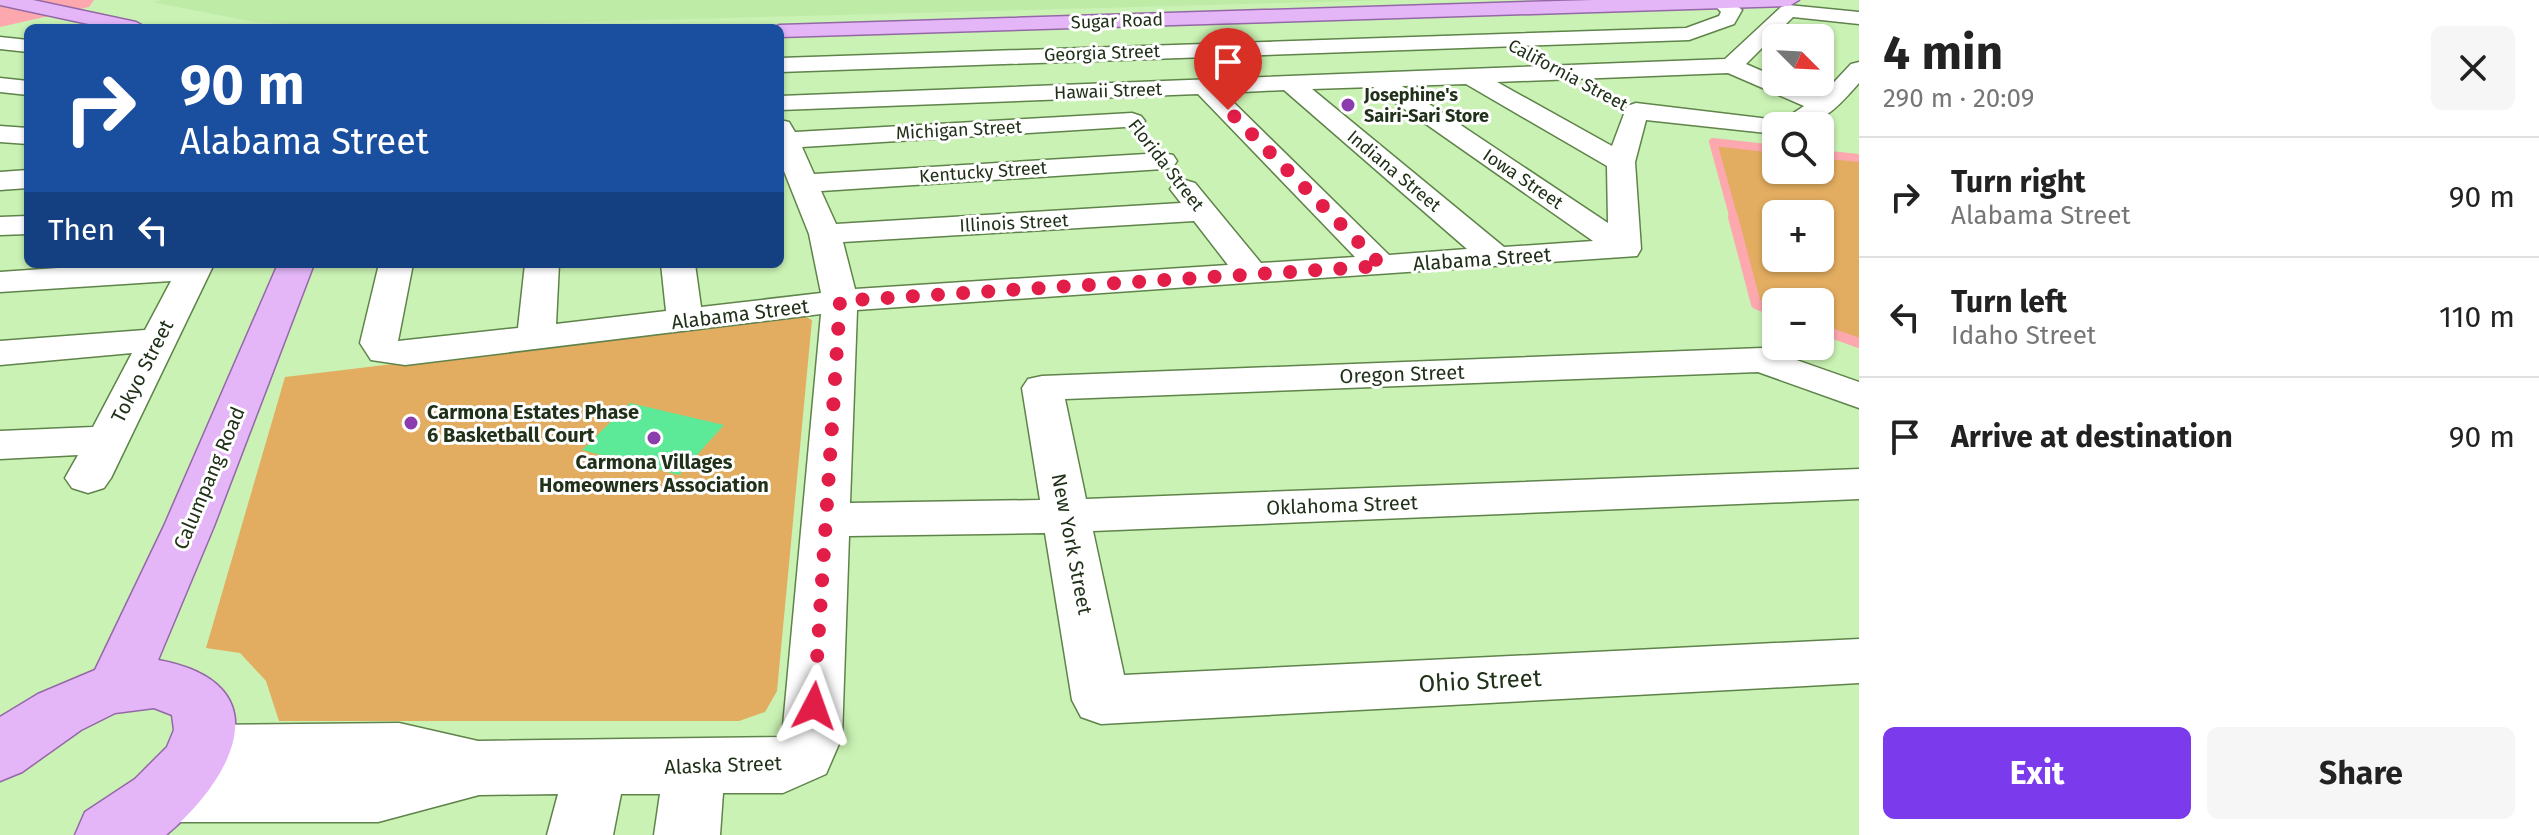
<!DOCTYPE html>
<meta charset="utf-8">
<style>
body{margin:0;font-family:"Fira Sans",sans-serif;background:#f6f6f6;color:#222;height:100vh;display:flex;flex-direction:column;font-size:30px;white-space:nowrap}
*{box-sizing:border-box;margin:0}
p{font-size:26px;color:#767676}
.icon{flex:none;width:44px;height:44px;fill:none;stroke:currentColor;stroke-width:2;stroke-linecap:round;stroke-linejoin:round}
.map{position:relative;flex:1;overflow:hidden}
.sheet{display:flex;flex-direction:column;background:#fff;width:680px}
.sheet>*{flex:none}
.guide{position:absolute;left:24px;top:24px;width:760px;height:244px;border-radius:12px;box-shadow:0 2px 6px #0004;background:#1a4fa0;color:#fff;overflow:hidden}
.needle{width:52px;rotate:114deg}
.controls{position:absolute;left:1762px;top:24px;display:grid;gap:16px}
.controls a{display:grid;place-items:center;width:72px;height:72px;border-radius:12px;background:#fff;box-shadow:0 2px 6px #0004;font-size:40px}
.pin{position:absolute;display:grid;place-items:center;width:68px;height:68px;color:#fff;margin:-82px -34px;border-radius:50% 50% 50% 0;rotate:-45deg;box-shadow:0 0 8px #0007}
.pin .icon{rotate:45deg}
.me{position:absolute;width:88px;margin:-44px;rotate:4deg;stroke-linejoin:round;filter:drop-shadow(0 0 6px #0008)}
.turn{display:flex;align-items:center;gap:28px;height:168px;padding:0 24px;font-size:36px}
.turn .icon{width:104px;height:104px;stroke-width:2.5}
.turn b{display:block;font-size:56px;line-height:68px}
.then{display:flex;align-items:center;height:76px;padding:0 24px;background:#0003;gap:16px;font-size:30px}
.round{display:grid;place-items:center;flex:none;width:84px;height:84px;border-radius:12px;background:#f6f6f6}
.overview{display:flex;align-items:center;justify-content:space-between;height:136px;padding:0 24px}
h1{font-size:48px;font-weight:700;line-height:60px}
.button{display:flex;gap:16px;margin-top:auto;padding:16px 24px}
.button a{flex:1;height:92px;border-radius:12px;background:#7c3aed;color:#fff;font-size:32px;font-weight:700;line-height:92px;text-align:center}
.button a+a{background:#f6f6f6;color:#222}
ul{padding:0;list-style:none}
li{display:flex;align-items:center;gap:24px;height:120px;padding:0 24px;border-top:2px solid #e0e0e0}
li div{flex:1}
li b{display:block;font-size:30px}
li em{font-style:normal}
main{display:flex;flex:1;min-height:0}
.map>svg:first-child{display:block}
</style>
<main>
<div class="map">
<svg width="1859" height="835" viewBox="0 0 1859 835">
<rect width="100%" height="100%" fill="#caf2b4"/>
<path fill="#beeba6" d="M162,0H1393L360,28L254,22L152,2Z"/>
<path fill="#e2ad60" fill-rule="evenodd" d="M1717,143L1776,150V170H1820V155L1859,160V339L1820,326V302H1776V311L1757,305ZM1776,214H1820V258H1776Z
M802,315L812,320L777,691L765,712L739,721H279L266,681L240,653L206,648L285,377Z"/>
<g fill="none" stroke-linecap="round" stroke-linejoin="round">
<path stroke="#fda8ae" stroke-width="8" d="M1820,154L1859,158
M1734,219L1713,142L1776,149"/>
<path stroke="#fda8ae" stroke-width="10" d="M1733,217L1756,304L1776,312
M1820,329L1859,343"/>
<path fill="#fda8ae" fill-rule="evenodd" d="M26,0H94L89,7L0,27V5Z"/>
</g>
<path fill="#5cea98" d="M630,403L724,425L679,475L582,450Z"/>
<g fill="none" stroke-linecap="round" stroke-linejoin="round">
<defs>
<path id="minor" d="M1710,0H1730L1742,10L1734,24L1689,40L780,72V58L1686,28L1719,16L1721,12Z
M1788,5L1859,12V24L1793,17L1746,64L1776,77V82H1789L1821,96L1851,64L1859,62V83C1842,102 1822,128 1793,121L1789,116L1804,106L1728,73L1497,82L1612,146L1627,106L1636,103L1786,121L1790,126H1776V134L1646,120L1635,162L1641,249L1637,256L857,310L850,503L1040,500L1022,388L1028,379L1042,376L1762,348L1859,382V408L1758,372L1065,399L1086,499L1859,469V499L1093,531L1124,675L1859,639V683L1101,724L1081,717L1072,700L1045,533L849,536L842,737L826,774L783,793H723L720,835H654L660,794H621L613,835H547L558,794L479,795L378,822H166L144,814L135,794L144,774L175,766L168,751L177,732L198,725L399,723L478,741L782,737L821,314L405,365L371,360L360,343L379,264H413L398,341L518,328L525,264H559L556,324L666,311L661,264H695L701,307L821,293L809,234L780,161V120L789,122L795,132L1132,113L1141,116L1145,121L1141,126L802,147L814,174L1163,153L1173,155L1177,161L1173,167L1163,169L821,191L836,224L1181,203L1170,189L1175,183L1185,180L1195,183L1261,263L1355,257L1198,94L780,110V96L1725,59L1781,7ZM1466,84L1607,166L1608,223L1402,86ZM1373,87L1593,241L1504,247L1312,89ZM1284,90L1467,249L1389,255L1224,93ZM1194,221L1228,265L855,289L843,242Z
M0,37L28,40V52L0,49Z
M0,78L28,81V95L0,92Z
M0,126L28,128V144L0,142Z
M28,170V188L0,190V172Z
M28,216V234L0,235V217Z
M116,264H214L111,478L104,488L88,493L72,488L65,478L78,455L0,459V431L93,427L132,353L0,365V341L145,330L171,281L0,292V272Z"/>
<path id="major" d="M0,0H33L136,22L147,28H107L0,5Z
M1593,0H1799L1789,6L780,37V28H771L780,25Z
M278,264H314L214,526L158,660C283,683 234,778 166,835H75L85,812L135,779L167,747L174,730L172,715L154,708L115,713L81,730L22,772L0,781V717L38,694L95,670L164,526Z"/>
</defs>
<use href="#minor" stroke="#5f834a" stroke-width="3"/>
<use href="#major" stroke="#9468a7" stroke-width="3"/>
<use href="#minor" fill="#fff" fill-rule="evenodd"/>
<use href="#major" fill="#e4b6f8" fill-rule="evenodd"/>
</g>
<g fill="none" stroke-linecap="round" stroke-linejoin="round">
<path stroke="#e11d48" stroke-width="14" stroke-dasharray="0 25.2" d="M814,706L840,301L1382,266L1228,110"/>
</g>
<g fill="#8c3dad" stroke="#fff" stroke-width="3">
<circle cx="1348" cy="105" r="8"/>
<circle cx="411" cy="423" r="8"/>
<circle cx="654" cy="438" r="8"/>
</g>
<g text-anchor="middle" stroke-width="6" stroke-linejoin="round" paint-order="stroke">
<g font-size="18" fill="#213119" stroke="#fff">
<text transform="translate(1117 21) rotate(-2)" y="6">Sugar Road</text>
<text transform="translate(1102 53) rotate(-2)" y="6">Georgia Street</text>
<text transform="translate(1568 75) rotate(28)" y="6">California Street</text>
<text transform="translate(1108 91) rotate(-2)" y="6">Hawaii Street</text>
<text transform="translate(959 130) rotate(-3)" y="6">Michigan Street</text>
<text transform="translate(1166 165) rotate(52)" y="6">Florida Street</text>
<text transform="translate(1394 171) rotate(40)" y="6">Indiana Street</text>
<text transform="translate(983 172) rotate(-4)" y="6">Kentucky Street</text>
<text transform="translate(1523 179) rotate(34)" y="6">Iowa Street</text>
<text transform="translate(1014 223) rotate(-3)" y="6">Illinois Street</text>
</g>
<g font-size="18" font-weight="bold" fill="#213119" stroke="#fff" text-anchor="start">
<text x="1364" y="101">Josephine's<tspan x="1364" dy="21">Sairi-Sari Store</tspan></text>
</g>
<g font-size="20" fill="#213119" stroke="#fff">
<text transform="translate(1482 259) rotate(-4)" y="7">Alabama Street</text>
<text transform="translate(740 314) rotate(-7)" y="7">Alabama Street</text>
<text transform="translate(142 371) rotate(-63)" y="7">Tokyo Street</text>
<text transform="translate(1402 374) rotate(-2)" y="7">Oregon Street</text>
<text transform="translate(209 478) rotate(-67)" y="7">Calumpang Road</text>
<text transform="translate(1342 505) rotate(-2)" y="7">Oklahoma Street</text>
<text transform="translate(1072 544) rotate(79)" y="7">New York Street</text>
<text transform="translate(723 765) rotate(-2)" y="7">Alaska Street</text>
</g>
<g font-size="20" font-weight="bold" fill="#213119" stroke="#fff" text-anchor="start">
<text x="427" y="419">Carmona Estates Phase<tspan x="427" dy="23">6 Basketball Court</tspan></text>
<text x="654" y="469" text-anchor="middle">Carmona Villages<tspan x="654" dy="23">Homeowners Association</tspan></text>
</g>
<g font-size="24" fill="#213119" stroke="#fff">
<text transform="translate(1480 681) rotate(-3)" y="8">Ohio Street</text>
</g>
</g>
</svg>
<div class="controls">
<a><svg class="needle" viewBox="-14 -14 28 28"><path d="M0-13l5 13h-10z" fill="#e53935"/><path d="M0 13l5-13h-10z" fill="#767676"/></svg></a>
<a><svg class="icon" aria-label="search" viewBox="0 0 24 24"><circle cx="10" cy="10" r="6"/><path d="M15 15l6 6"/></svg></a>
<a>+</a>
<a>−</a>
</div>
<div class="pin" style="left:1228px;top:110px;background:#d93025"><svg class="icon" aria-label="arrive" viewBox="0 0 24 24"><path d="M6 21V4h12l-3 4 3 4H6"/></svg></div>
<svg class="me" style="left:814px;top:706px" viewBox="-20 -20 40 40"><path d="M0-17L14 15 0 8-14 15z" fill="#e11d48" stroke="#fff" stroke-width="4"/></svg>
<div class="guide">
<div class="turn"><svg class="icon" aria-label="right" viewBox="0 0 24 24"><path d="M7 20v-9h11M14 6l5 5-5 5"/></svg><div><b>90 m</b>Alabama Street</div></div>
<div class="then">Then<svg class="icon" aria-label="left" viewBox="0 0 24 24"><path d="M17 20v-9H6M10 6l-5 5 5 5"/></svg></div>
</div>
</div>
<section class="sheet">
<div class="overview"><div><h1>4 min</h1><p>290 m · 20:09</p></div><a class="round"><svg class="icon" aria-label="close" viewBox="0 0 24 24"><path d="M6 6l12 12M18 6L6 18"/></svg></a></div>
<ul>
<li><svg class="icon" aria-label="right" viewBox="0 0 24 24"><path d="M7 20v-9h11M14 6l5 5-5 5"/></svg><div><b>Turn right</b><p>Alabama Street</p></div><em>90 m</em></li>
<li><svg class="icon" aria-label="left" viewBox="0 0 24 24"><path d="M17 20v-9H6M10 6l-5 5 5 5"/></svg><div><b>Turn left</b><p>Idaho Street</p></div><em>110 m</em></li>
<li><svg class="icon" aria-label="arrive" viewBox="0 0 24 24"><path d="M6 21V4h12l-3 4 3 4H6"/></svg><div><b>Arrive at destination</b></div><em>90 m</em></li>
</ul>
<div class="button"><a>Exit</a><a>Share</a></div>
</section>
</main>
